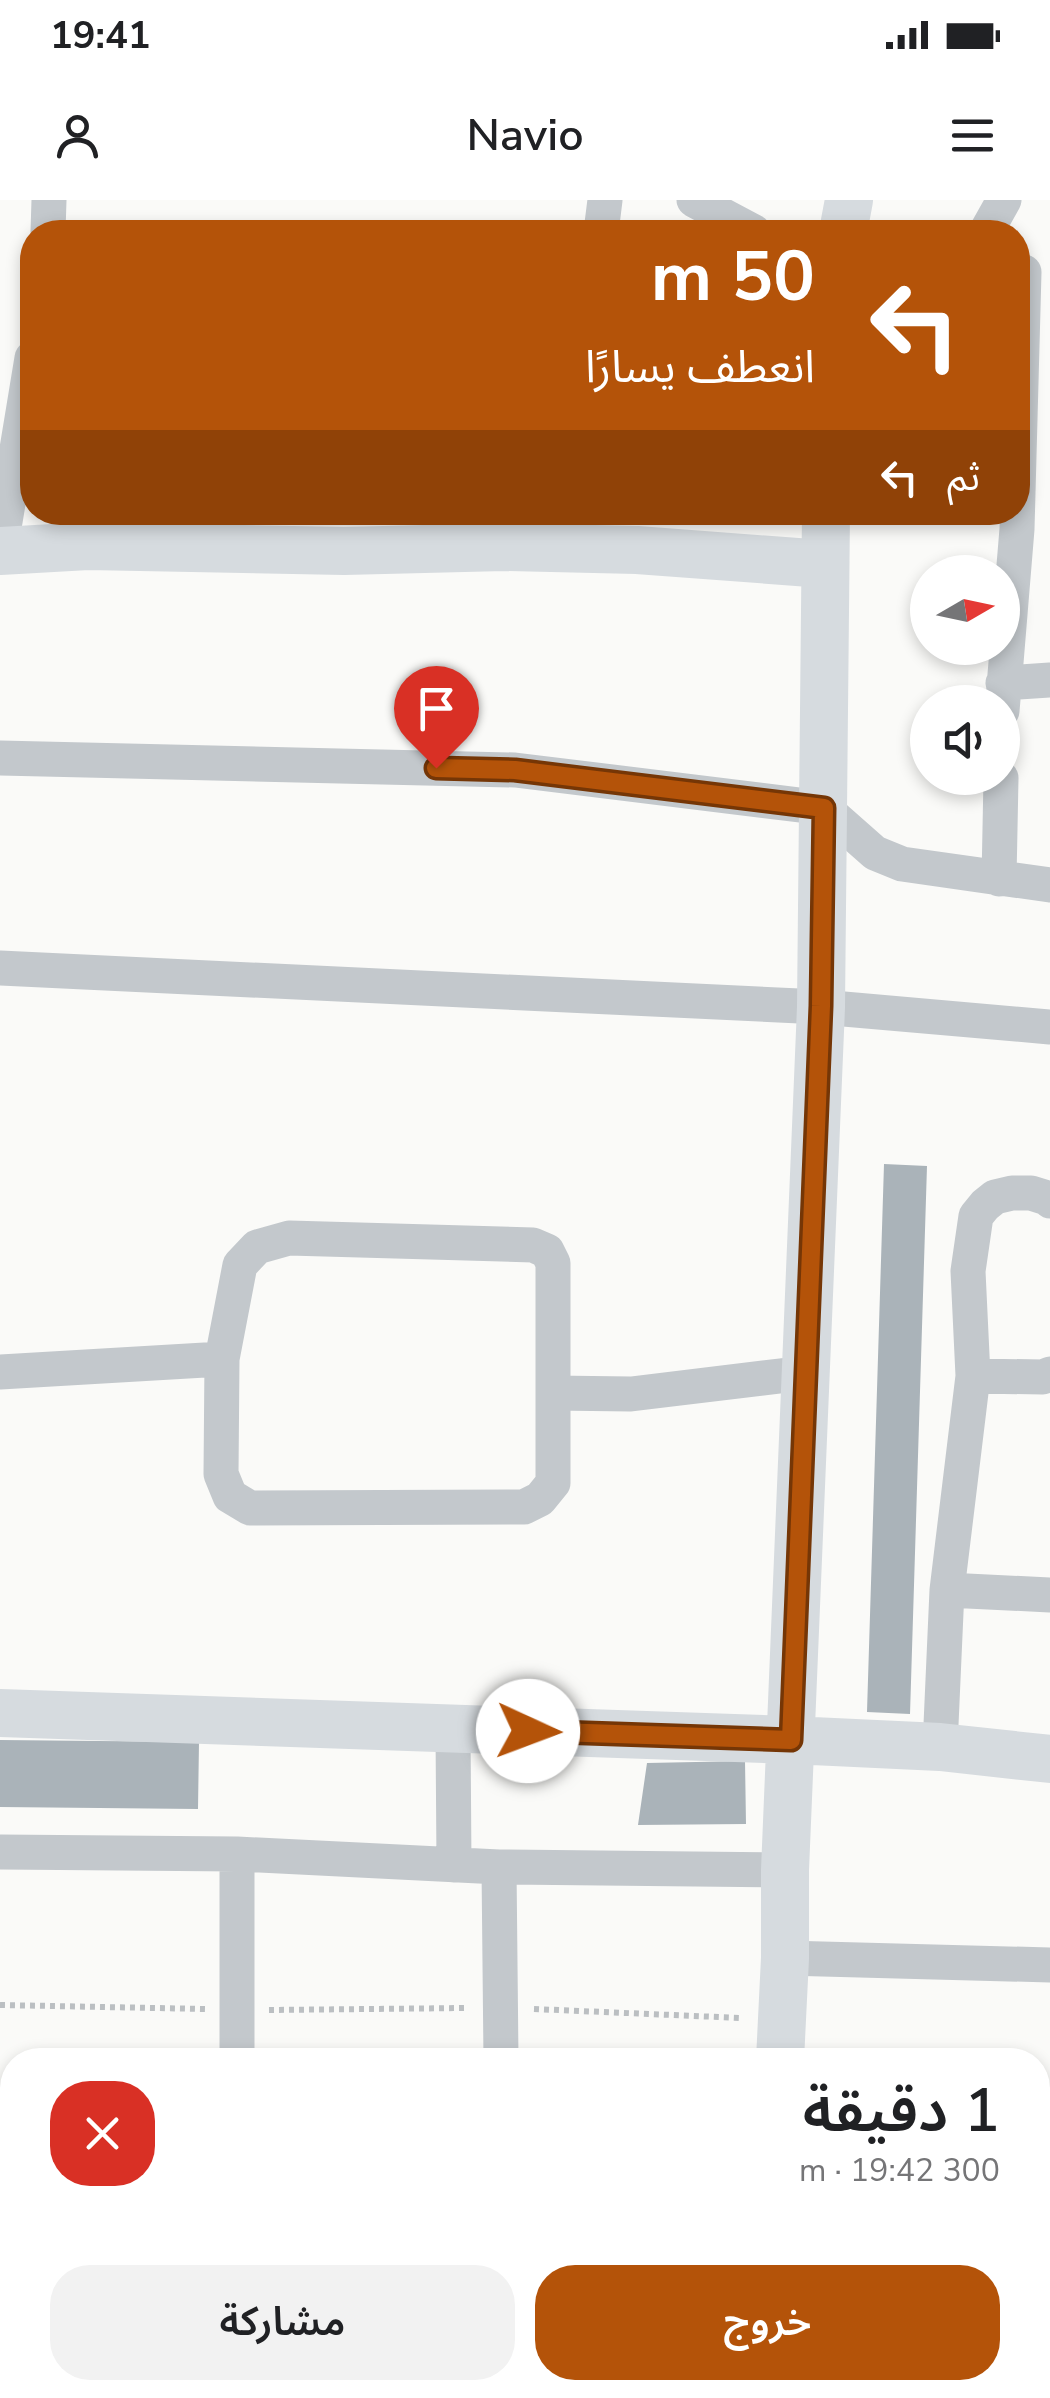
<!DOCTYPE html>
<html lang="ar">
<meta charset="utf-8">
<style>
body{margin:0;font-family:"Nunito Sans","Noto Sans Arabic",sans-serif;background:#f2f2f2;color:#202124;direction:rtl;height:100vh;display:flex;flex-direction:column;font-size:38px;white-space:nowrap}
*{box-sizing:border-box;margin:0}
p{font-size:32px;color:#757577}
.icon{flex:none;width:55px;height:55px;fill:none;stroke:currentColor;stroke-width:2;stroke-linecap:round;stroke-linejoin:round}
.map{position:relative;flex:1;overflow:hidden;direction:ltr}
.sheet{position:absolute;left:0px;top:1848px;width:1050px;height:352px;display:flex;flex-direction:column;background:#fff;border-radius:40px 40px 0 0;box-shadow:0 5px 15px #0003;direction:rtl}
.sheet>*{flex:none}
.banner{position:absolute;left:20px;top:20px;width:1010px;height:305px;border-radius:40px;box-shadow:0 5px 15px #0003;direction:rtl;background:#b45309;color:#fff;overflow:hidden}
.needle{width:65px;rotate:81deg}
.fabs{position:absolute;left:910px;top:355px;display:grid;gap:20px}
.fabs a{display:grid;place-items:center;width:110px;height:110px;border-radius:50%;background:#fff;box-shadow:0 5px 15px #0003;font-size:50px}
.pin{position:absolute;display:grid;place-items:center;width:85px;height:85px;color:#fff;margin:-102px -42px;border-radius:50% 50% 50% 0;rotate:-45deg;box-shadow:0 0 10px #0007}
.pin .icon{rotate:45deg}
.me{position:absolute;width:110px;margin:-55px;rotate:92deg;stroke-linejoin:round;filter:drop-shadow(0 0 8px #0008)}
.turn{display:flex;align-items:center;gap:35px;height:210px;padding:0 50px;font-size:45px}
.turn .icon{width:130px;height:130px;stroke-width:2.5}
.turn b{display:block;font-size:70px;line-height:85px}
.then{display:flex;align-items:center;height:95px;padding:0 50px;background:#0003;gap:20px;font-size:38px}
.round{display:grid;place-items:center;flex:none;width:105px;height:105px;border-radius:40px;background:#f2f2f2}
.overview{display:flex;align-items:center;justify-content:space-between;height:170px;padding:0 50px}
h1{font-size:60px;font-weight:600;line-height:75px}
.button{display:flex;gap:20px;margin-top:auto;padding:20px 50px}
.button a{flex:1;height:115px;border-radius:40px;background:#b45309;color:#fff;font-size:40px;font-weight:600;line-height:115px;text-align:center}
.button a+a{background:#f2f2f2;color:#202124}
.status{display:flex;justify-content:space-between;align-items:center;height:70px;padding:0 50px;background:#fff;direction:ltr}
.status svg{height:28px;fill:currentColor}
header{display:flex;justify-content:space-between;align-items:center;height:130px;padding:0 50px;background:#fff;font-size:45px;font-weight:600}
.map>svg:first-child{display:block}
</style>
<div class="status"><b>19:41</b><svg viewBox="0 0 49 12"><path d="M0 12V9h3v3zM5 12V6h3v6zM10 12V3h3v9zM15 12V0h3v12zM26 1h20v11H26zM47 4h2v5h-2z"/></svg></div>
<header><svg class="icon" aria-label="menu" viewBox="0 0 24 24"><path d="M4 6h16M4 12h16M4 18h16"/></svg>Navio<svg class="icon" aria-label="person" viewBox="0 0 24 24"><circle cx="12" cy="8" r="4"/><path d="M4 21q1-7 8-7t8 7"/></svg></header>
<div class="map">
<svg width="1050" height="2198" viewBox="0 0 1050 2198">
<rect width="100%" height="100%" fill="#fafaf8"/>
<path fill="#e8e9e9" d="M0,1948H12V2188H726V2198H0Z"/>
<path fill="#aab3b9" d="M884,964L927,966L910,1514L867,1512Z
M0,1540L199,1542L198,1609L0,1607Z
M745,1561L746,1624L638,1625L647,1563Z"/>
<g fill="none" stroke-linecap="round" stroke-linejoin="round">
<path stroke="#bbbfc2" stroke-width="6" stroke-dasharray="5 5" stroke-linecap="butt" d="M0,1805L206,1809
M534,1809L741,1818
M269,1810L466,1808"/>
<path stroke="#c3c8cc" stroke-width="18" d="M1038,2099L1043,2109L1050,2111"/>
<path stroke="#c3c8cc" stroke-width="35" d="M694,0L754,32
M48,32L49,0
M601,32L605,0
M986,32L1004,0
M0,352L32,158
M1003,483L1050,480
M1002,511L1017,329L1024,72
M0,558L515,570L824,608L875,653L902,664L1050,685
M999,679L1001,578
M0,768L821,807L1050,827
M222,1159L240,1065L257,1047L289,1038L533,1045L547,1051L553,1063V1193
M0,1172L222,1159L221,1274L230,1296L250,1308L524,1307L540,1299L553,1283V1193L631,1194L805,1173
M973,1176L1043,1177L1050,1174
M947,1390L1050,1395
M453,1529L454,1665
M940,1547L947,1390L973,1176L968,1071L976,1016L985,1005L995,997L1012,993H1031L1047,998L1050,1001
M0,1652L237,1654L499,1667L785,1670
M499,1667L501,1860
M785,1758L1050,1765
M237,1860V1654
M0,1939H12
M1038,1977H1050"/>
<path stroke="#d6dbdf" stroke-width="48" d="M843,32L849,0
M0,351L88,346L344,351L504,347L637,350L824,364
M0,1513L791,1540L940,1547L1050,1559
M780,1860L785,1758V1670L821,807L826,312
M767,2198L768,2188"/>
</g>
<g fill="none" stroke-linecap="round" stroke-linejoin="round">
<defs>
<path id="route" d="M436,568L515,570L824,608L821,806L791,1540L528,1531"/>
</defs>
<use href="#route" stroke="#753606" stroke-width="25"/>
<use href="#route" stroke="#b45309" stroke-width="18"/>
</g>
</svg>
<div class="fabs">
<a><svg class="needle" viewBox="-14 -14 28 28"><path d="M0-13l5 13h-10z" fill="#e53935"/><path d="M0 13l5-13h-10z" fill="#757577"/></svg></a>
<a><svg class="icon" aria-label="sound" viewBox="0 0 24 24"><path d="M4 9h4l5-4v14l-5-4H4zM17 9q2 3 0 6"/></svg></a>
</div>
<div class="pin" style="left:436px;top:568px;background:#d93025"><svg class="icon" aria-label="arrive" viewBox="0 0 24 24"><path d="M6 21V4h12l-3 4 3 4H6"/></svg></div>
<svg class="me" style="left:528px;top:1531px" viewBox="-20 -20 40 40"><circle r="19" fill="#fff"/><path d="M0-13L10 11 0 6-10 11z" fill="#b45309"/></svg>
<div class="banner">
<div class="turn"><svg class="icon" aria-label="left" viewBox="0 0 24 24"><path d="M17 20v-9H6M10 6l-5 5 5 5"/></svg><div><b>50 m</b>انعطف يسارًا</div></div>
<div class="then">ثم<svg class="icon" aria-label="left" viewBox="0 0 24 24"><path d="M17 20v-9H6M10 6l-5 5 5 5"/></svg></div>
</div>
<section class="sheet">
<div class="overview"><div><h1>1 دقيقة</h1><p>300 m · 19:42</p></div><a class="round" style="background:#d93025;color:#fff"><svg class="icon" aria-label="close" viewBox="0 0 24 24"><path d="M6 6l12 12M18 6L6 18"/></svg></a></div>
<div class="button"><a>خروج</a><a>مشاركة</a></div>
</section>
</div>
